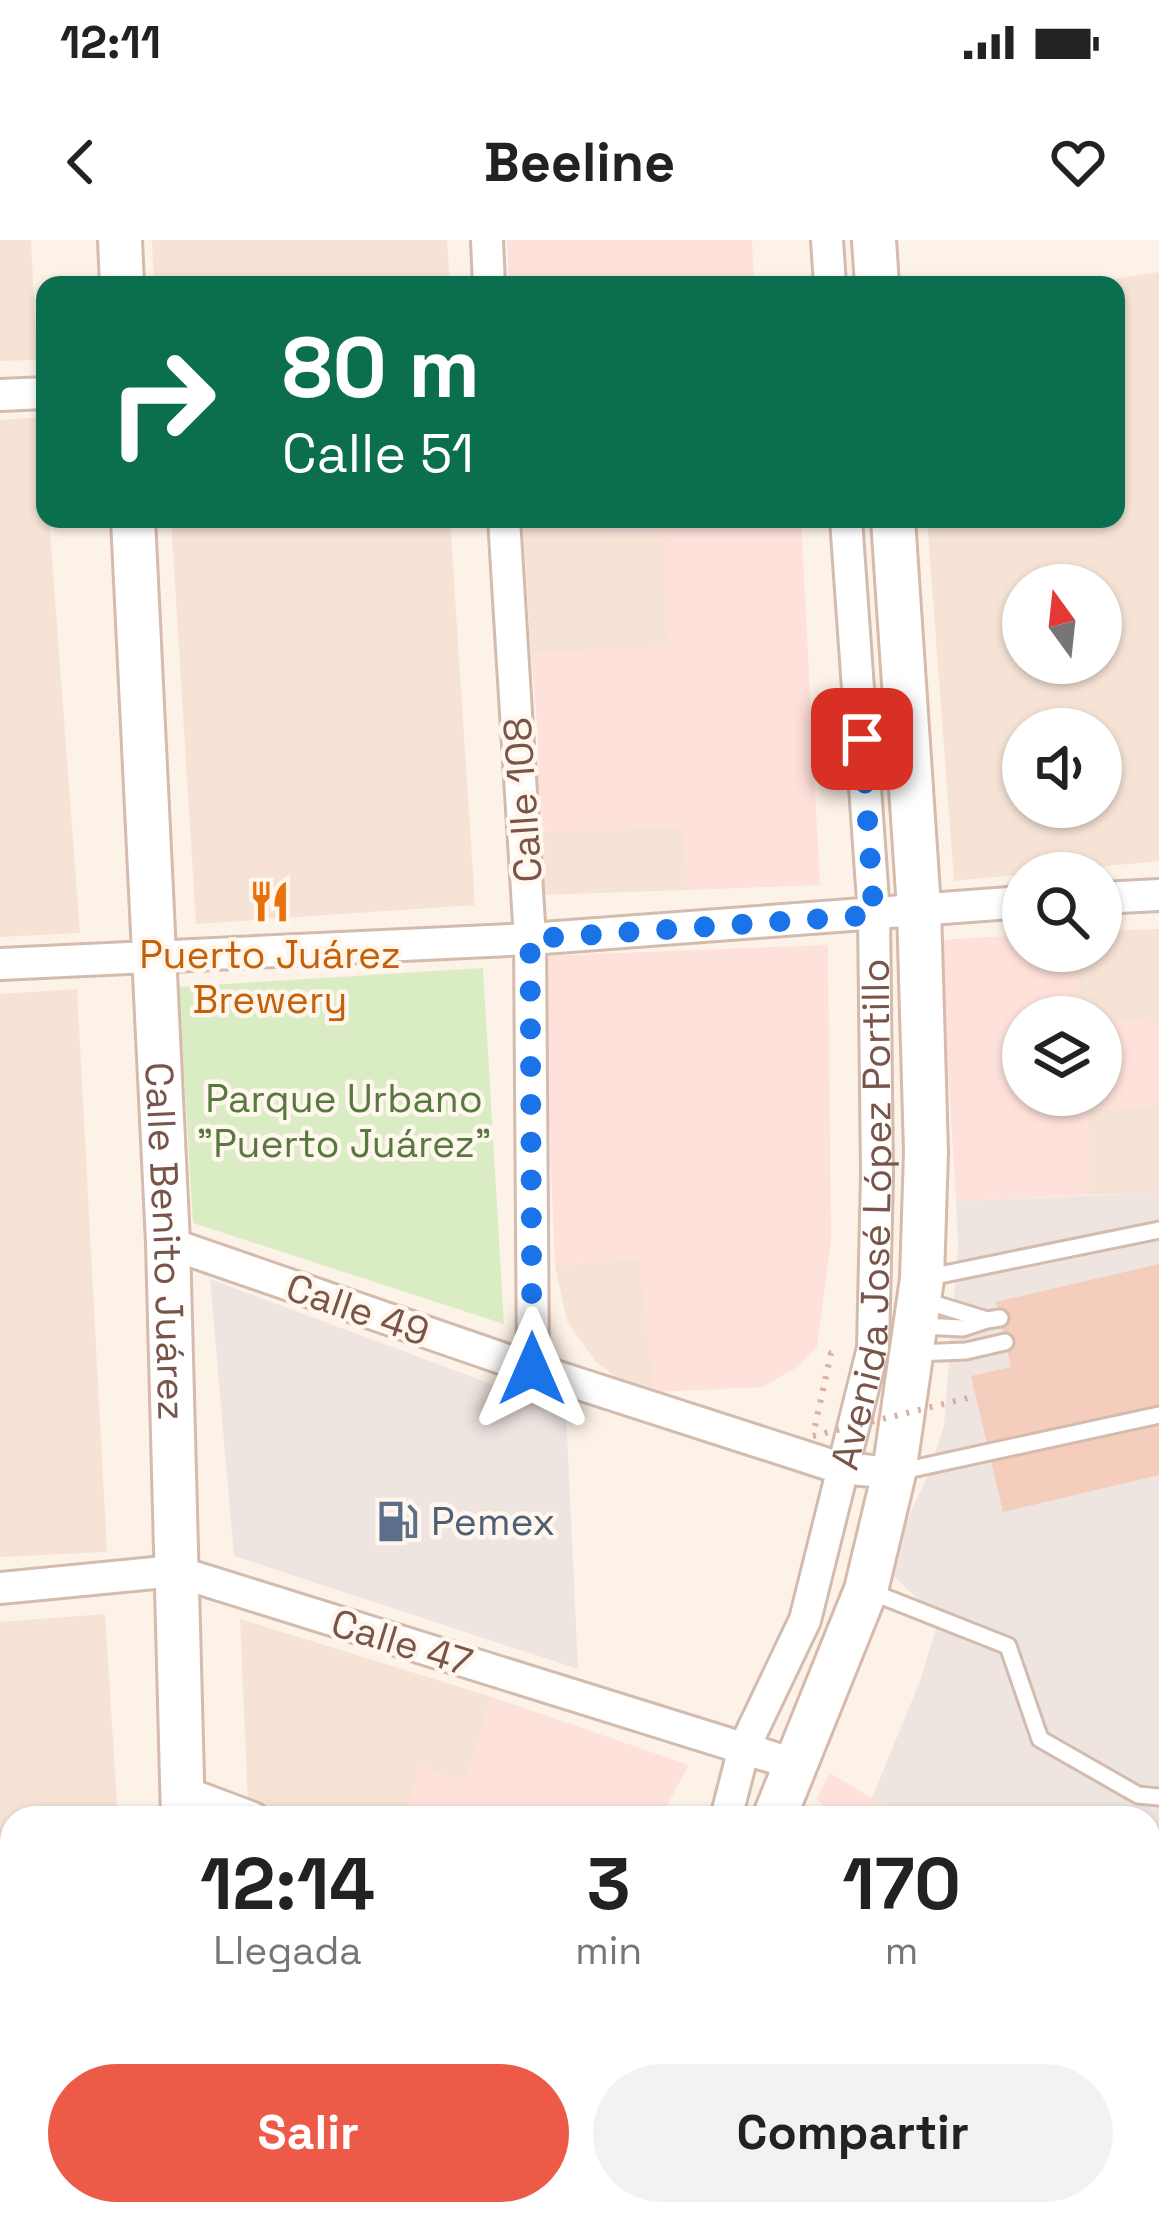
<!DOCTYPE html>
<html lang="es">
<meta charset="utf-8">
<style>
body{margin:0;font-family:"Space Grotesk",sans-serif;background:#f2f2f2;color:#222;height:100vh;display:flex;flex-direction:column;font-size:45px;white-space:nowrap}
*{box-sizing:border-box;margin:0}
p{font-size:39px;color:#767676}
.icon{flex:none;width:66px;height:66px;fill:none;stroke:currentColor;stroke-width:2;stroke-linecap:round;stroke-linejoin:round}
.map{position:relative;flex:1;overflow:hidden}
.sheet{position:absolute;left:0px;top:1566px;width:1161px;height:420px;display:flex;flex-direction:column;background:#fff;border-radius:36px 36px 0 0;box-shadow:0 3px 9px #0004}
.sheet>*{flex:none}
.guide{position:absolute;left:36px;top:36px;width:1089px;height:252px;border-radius:24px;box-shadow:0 3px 9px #0004;background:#0b6e4f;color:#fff;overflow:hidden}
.needle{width:78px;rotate:345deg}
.controls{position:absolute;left:1002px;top:324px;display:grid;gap:24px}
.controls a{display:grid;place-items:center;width:120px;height:120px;border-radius:50%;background:#fff;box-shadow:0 3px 9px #0004;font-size:60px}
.pin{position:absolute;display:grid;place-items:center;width:102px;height:102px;color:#fff;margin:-51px;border-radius:24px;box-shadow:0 6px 18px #0006}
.me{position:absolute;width:132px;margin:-66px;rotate:0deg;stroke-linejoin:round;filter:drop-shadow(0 0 9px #0008)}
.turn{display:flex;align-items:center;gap:42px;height:252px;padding:0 48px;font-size:54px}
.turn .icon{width:156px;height:156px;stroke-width:2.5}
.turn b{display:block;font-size:84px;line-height:102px}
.eta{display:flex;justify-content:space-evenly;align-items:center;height:204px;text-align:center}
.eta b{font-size:72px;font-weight:800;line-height:84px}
.button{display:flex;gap:24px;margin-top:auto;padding:24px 48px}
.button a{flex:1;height:138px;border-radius:72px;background:#ed5a47;color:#fff;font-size:48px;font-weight:800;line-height:138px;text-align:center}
.button a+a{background:#f2f2f2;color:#222}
.status{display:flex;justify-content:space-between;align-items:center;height:84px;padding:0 60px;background:#fff;direction:ltr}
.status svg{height:33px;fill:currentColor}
header{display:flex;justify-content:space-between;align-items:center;height:156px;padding:0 48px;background:#fff;font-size:54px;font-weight:800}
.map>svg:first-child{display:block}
</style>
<div class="status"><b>12:11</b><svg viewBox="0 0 49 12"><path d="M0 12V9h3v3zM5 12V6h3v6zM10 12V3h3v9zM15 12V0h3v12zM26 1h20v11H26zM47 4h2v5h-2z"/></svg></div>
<header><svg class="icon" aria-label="back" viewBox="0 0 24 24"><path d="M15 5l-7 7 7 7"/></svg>Beeline<svg class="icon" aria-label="heart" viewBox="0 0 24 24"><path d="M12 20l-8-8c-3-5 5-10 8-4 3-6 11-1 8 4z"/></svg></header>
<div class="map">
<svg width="1159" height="1986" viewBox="0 0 1159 1986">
<rect width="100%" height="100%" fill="#fdf2e7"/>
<path fill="#f6e3d5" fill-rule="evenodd" d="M0,0H31L37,120L0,121Z
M152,0H447L450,45H154Z
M1159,32V621L954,641L927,279H1116V45H1074ZM1023,345H1101V423H1023ZM1023,489H1101V567H1023Z
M42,177L45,279H49L80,693L0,697V180Z
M171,279H450L475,665L196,684Z
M523,292L666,295L667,408L531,413Z
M683,586L688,650L539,655L537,592Z
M1159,689V779L1101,782V777H1079L1076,711H1101V691Z
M77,749L107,1312L0,1317V754Z
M1159,867V953L1089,955L1087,869Z
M640,1018L655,1152L616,1137L595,1121L567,1081L555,1026Z
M105,1374L118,1578H12V1788L0,1789V1382Z
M240,1379L492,1457L465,1544L421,1526L406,1578H298L248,1564Z
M12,1865V1974H182L183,1981L176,1986H0V1866Z"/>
<path fill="#fee1da" d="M507,0H752L754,45H509Z
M522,279H801L820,645L688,650L682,586L537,592L538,496L531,413L667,407L666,296L523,292Z
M1023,695V711H1076L1079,777H1023V855H1101V782L1159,779V867L1088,869L1089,955L956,961L940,700Z
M828,705L831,1000L817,1107L794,1129L762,1147L655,1152L639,1018L555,1026L542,716Z
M492,1457L689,1525L660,1578H406L421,1526L465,1543Z
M830,1533L872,1558L919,1578H838L816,1559Z
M245,1974H370L350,1986H248Z
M543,1974H957L910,1986H529Z"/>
<path fill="#eee5e1" d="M1159,953V1932L1149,1933V1578H919L872,1558L920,1441L939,1379L885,1328L928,1235L944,1185L958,1008L956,961Z
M210,1039L566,1172L578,1429L234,1316Z"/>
<path fill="#d9ecc4" d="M483,728L504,1084L193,983L179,747Z"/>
<path fill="#f4cdbd" d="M1159,1024V1235L1003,1272L971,1136L1011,1127L996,1062Z"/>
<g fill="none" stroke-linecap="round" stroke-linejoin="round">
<defs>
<path id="lane" d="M925,1038L1159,990
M922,1060L987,1080L1000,1078
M919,1086L963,1088L987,1080
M915,1113L966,1111L1005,1102
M898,1232L1159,1175
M869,1351L1008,1406L1040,1499L1138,1555L1159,1557"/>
<g id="street">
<path d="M487,0L489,45"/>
<path d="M827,0L830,45"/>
<path d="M0,155L45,153"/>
<path d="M504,279L530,699L533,1129"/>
<path d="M1101,658L1159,655"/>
<path d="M0,724L530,699L1023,662"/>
<path d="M168,1003L533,1129L840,1228L894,1233"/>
<path d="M0,1348L175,1331L797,1525"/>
<path d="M181,1551L253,1578"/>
<path id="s1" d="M726,1578L744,1508L805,1380L873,1108L877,934L874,675L846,279"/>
<path d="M0,1839L12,1838"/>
<path d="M1149,1960L1159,1958"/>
<path d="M418,1986L433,1974"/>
<path d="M1021,1986L1080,1974"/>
</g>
<g id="secondary">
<path d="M120,0L122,45"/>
<path d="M874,0L877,45"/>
<path id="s2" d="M133,279L168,1003L183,1578"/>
<path d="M774,1578L866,1350L894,1233L922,1039L926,912L919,668L893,279"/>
<path d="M211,1974L214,1986"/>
<path d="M507,1986L516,1974"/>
</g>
</defs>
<use href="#lane" stroke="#d3bbae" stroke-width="21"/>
<use href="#street" stroke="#d3bbae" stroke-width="36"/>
<use href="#secondary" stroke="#d6baab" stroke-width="48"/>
<path stroke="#dab0a0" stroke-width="6" stroke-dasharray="3 9" stroke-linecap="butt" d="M815,1186L831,1113L840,1112"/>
<use href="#lane" stroke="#fff" stroke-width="15"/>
<use href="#street" stroke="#fff" stroke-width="30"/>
<use href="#secondary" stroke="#fff" stroke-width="42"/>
<path stroke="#dab0a0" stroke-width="6" stroke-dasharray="3 9" stroke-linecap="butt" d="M813,1196L976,1156"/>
</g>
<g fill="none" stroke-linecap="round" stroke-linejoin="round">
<path stroke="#1a73e8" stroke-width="21" stroke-dasharray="0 37.8" d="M532,1129L530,699L874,675L862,499"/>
</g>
<defs>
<symbol id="restaurant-bare" viewBox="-9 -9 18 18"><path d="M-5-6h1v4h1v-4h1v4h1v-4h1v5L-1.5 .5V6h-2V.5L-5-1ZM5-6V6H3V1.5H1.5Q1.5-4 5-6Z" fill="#e8710a" stroke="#fff7ee" stroke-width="2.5" paint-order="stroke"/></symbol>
<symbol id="fuel-bare" viewBox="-9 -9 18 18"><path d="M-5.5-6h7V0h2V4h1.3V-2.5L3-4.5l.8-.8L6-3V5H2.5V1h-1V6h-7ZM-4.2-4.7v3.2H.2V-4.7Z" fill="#5c6f8a" stroke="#fff7ee" stroke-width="2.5" paint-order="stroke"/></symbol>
</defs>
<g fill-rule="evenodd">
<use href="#restaurant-bare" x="240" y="632" width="59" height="59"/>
<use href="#fuel-bare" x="368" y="1252" width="59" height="59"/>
</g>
<g text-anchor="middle" stroke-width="9" stroke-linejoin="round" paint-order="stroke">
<g font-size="39" fill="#795549" stroke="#fff7ee">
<text transform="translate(522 560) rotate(-94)" y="14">Calle 108</text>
<text dy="14" stroke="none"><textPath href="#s1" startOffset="627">Avenida José López Portillo</textPath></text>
<text dy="14" stroke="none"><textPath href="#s2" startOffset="723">Calle Benito Juárez</textPath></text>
<text transform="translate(358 1069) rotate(19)" y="14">Calle 49</text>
<text transform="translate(402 1402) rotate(17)" y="14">Calle 47</text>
</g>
<g font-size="39" fill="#c56008" stroke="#fff7ee">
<text x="270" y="728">Puerto Juárez<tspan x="270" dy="45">Brewery</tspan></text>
</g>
<g font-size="39" fill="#567a3e" stroke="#fff7ee">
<text x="344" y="872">Parque Urbano<tspan x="344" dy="45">"Puerto Juárez"</tspan></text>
</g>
<g font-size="39" fill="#4e5e75" stroke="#fff7ee" text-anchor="start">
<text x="431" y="1295">Pemex</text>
</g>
</g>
</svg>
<div class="controls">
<a><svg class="needle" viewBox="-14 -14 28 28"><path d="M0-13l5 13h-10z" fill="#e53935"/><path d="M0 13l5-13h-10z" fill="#767676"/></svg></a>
<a><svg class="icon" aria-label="sound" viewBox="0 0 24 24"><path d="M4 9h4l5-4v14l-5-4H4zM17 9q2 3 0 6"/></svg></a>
<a><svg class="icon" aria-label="search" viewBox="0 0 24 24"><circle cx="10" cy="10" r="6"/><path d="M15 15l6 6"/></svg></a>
<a><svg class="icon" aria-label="layers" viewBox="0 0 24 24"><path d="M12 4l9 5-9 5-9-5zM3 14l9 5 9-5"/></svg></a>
</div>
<div class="pin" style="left:862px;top:499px;background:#d93025"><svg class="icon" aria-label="arrive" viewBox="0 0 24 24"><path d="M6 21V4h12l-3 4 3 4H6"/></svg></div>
<svg class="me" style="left:532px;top:1129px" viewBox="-20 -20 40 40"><path d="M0-17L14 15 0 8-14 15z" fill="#1a73e8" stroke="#fff" stroke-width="4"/></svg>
<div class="guide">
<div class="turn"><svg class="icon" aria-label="right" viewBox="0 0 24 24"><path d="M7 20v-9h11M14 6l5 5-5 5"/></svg><div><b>80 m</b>Calle 51</div></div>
</div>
<section class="sheet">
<div class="eta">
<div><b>12:14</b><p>Llegada</p></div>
<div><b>3</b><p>min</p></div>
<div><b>170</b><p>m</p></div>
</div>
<div class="button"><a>Salir</a><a>Compartir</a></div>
</section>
</div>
